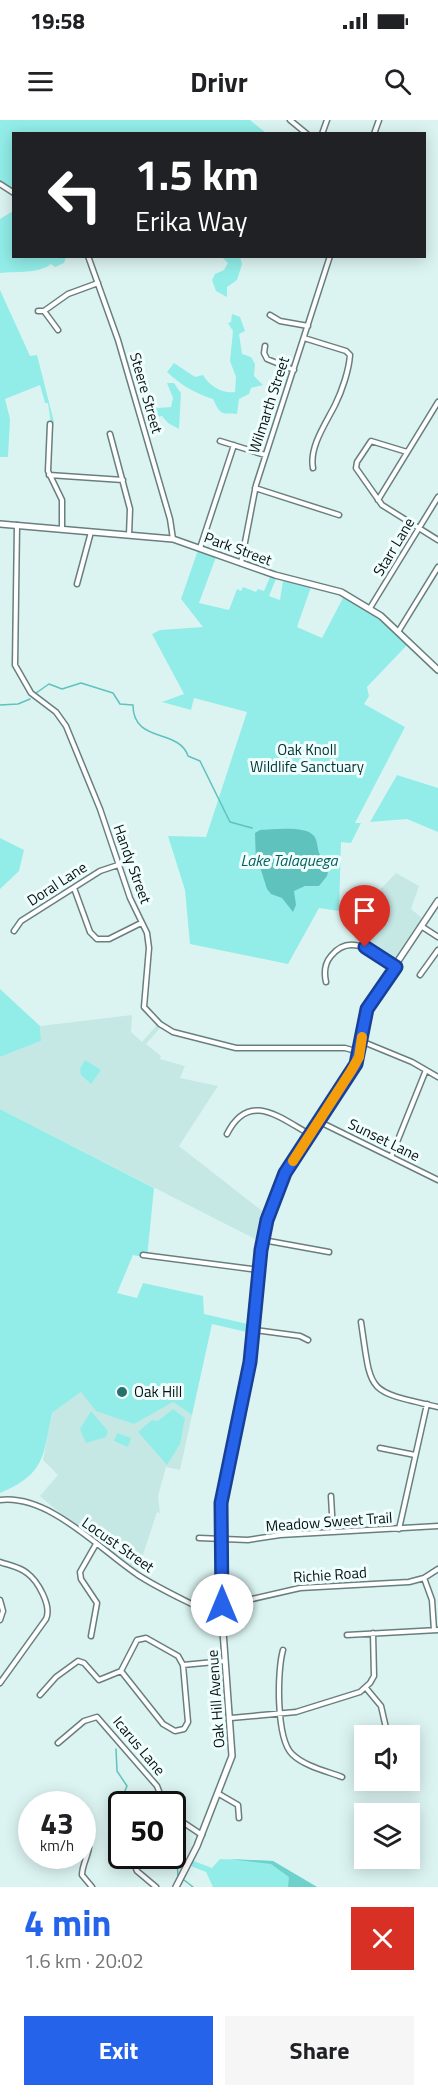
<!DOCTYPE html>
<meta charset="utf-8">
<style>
body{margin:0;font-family:"Titillium Web",sans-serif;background:#f6f6f6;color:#202124;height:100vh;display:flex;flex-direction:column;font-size:22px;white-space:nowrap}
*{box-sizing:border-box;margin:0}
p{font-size:20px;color:#757577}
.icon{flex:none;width:33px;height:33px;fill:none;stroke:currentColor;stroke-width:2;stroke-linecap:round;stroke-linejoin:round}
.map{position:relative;height:1767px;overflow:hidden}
.side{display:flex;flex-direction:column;background:#fff;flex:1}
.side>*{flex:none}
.guide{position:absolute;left:12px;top:12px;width:414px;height:126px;border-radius:0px;box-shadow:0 3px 15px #0003;background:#202124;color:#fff;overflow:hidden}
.buttons{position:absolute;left:354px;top:1605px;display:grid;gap:12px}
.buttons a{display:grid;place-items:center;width:66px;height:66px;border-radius:0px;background:#fff;box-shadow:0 3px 15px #0003;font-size:30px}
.speed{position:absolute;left:18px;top:1671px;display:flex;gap:12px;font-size:30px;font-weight:700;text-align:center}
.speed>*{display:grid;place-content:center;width:78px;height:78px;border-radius:50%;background:#fff;box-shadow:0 3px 15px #0003;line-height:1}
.speed small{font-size:15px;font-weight:400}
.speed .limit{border:3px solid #111;border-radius:9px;background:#fff;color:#111}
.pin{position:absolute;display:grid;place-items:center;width:51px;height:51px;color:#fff;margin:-62px -26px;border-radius:50% 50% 50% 0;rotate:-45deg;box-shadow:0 0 6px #0007}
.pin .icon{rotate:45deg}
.me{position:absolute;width:66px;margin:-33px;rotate:0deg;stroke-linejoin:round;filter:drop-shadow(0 0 4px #0008)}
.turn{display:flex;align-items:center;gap:21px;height:126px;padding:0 24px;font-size:27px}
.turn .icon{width:78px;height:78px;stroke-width:2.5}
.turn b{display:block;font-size:42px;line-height:51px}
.round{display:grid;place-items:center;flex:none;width:63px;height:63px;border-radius:0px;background:#f6f6f6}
.head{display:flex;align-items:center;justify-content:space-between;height:102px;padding:0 24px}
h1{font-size:36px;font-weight:700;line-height:45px;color:#2563eb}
.action{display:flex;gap:12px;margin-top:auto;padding:12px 24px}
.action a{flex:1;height:69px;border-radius:0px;background:#2563eb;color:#fff;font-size:24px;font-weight:700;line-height:69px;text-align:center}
.action a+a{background:#f6f6f6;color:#202124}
.status{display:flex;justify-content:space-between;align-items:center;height:42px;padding:0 30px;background:#fff;direction:ltr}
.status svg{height:16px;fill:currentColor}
header{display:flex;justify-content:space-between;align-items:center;height:78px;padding:0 24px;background:#fff;font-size:27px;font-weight:700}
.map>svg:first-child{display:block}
</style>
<div class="status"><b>19:58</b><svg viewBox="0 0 49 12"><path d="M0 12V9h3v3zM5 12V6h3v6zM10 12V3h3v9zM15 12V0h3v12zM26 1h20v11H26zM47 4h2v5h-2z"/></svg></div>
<header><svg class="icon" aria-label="menu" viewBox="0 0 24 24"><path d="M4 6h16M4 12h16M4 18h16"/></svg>Drivr<svg class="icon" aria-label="search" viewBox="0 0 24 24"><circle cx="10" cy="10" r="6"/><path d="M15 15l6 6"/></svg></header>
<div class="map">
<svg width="438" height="1767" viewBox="0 0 438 1767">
<rect width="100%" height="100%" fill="#dbf4f2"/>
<path fill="#c5e8e5" d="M396,753L419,766L411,789L422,798L394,841L357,822L348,803Z
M132,895L131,912L142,922L157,905L161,907L146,924L161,936L160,939L185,946L180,958L218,966L179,1026L266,1094L259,1121L0,989V937L41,921L40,906Z
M81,1272L173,1282L192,1295L180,1350L166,1347L158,1376L160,1393L157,1392L138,1450L68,1400L40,1376L58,1355L43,1340L52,1293Z"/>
<path fill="#92ede8" d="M0,0H250L266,13L14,14L13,70L0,60Z
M13,91L14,136L66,137L64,143L55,147L51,144C39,154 16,151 0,153V99Z
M222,137H240L242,144L237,160L227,167V177L216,171L212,160L215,154L224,150L228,143Z
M0,170L30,236L37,235L54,302L51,304L48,283H45L40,265L5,279L10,299L8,337H0Z
M232,194L240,197L245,211L239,214L242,234L251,237L255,244L254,256L263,265L251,268L249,274L239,279L237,294C221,293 221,296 213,279C194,273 181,265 167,252L174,243L195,257L203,255C209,266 223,274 235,272L236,257L230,241L233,211L228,203L231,202Z
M142,261H149L151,269L148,277L157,288L171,287L173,278L167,263H174L181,273L179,309L168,303L162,296L152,298C143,288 142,277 137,266Z
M198,430L216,437L199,483L229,490L237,469L241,471L243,467L256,472L258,469L264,471L270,457L276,459L269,476L280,480L283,461L311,467L297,507L322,518L344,476L376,497L407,525L367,567L369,576L364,584L405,607L355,703H361L351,723L341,722L339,791L319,788L288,844L190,824L185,770L168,716L206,717L247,592L194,578L191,590L162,582L184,574L152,514L160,510L203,507L181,479Z
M397,655L438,668V712L407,699L370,702Z
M0,718L24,730L19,751L0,769Z
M0,869L40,906L41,921L0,937Z
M85,940L101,950L91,964L81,955L80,949Z
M0,989L154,1068L147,1138L133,1135L117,1173L137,1178L143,1163L203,1176L204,1194L252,1205L251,1213L212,1204L192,1295L173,1282L134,1304L96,1291L81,1272L52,1293C43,1337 45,1354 0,1373Z
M173,1289L185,1298L180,1324L167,1345L138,1312L152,1300L158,1301Z
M91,1291L108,1311L106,1317L86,1323L80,1309Z
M117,1313L131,1318L128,1327L114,1321Z
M220,1739L273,1741L317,1767H213L206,1752L188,1745L191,1740L212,1748Z"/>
<path fill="#6ed1cb" d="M230,1739L273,1741L317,1767H332H288L289,1757L271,1744Z"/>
<path fill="#5fc2bd" d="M260,710C273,710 305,705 314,716C318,721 317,729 320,735L331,739L327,756L319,766H305L294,771L296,785L293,792L282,778L271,774L267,769L261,750L256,744L255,713Z"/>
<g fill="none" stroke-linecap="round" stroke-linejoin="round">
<path stroke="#5fc2bd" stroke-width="1.5" d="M36,573L49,564L62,569L81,563L113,573L120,584L133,585C133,624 179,608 188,636L200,641L230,702L252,708
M0,585L18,584L30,579
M116,1629L117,1651L127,1666L122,1678L123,1684
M172,1729L177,1739L178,1757
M184,1760L193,1767"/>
<defs>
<path id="minor" d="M290,0L307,14
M322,14L327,0
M374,14L379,0
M0,64L14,73
M88,136L118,220L170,399L173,419
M38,191H44L68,174L98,163
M44,191L58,210
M270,195L280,201L308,206
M304,218L346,231L350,235C349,250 342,271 335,285C326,303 309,327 313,348
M265,226L264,233L267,239L294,250
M50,304L48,351L62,380V409
M110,314L130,389L129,415
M220,321L265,335
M407,332L371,321L357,342L356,348L382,385L438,420
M49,355L123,360
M255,368L339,395
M378,380L438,282
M17,405L15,545L31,573L56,592L66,606L100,689L130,778L147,813L149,828L144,887L160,904L173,912L236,928H345L359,932
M200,428L234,325
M241,443L256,365L330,136
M77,464L91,412
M370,488L438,377
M398,512L438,447
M74,768L90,812L97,819H109L141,803
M421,806L438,817
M14,811L21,801L100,751L118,745
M420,855L438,830
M326,862C324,853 324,844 331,836C351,811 375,834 395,847
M361,921L412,942L438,957
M320,1002L438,1060
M227,1014C249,970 280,998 311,1015
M391,1037L426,950
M263,1120L329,1132
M143,1135L259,1150
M361,1202C372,1275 365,1270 438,1287
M255,1210L300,1216L308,1220
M380,1328L415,1335
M331,1376L333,1412
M0,1380C49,1374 99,1429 138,1455C161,1470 187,1481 211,1494L222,1497
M399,1409L427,1284
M199,1418L248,1420L280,1415L438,1406
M0,1442C8,1445 20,1447 27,1453C38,1461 52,1486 46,1499L0,1563
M424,1458L432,1480L434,1510
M222,1478L252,1479L300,1468L409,1462L424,1458L438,1449
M0,1480L3,1491L0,1500
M347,1515L438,1510
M91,1516L97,1483L81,1459L80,1452L96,1424
M283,1530C277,1551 276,1618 292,1634C304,1646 326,1651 342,1657
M183,1545L188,1602L184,1609L175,1611L163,1604L121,1551L137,1520L146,1518L178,1536L183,1545L225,1541
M366,1568L381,1586L386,1608
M40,1575L56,1557L78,1541L84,1543L99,1560L121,1551
M231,1598L296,1592L360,1572L370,1563L374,1556L373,1513
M58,1623L84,1601L97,1597L157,1666L164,1684
M219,1674L238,1685L239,1698
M172,1695L202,1715
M82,1713C98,1725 82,1739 82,1755L92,1767
M134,1744L137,1751L156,1767"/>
<path id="major" d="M0,404L173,419L275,455L341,472L381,496L438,550
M176,1767L197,1726L232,1636L222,1497L221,1383L250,1244L261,1130L267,1100L285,1053L356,944L370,883L438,781"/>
</defs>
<use href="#minor" stroke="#697f7e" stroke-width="7"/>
<use href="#major" stroke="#697f7e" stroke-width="8"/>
<use href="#minor" stroke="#fff" stroke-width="4"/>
<use href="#major" stroke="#fff" stroke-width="5"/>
</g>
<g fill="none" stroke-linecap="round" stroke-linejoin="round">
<defs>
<path id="route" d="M222,1485L221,1383L250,1242L261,1130L267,1100L285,1053L356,944L367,889L396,847L365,827"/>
</defs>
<use href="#route" stroke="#184099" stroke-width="15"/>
<use href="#route" stroke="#2563eb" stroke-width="10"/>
<path stroke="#f59e0b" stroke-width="10" d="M293,1041L351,951L359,937L362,917"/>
</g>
<circle fill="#26706d" stroke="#f0fffe" stroke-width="2" cx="122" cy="1272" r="6"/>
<g text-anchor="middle" stroke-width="6" stroke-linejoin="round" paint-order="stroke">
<g font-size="15" fill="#091111" stroke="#f0fffe">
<text transform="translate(146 273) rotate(74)" y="5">Steere Street</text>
<text transform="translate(269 285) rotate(-72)" y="5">Wilmarth Street</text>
<text transform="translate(394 427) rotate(-59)" y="5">Starr Lane</text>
<text transform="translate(238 429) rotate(20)" y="5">Park Street</text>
<text transform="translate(132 744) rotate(70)" y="5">Handy Street</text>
<text transform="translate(57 764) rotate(-33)" y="5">Doral Lane</text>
<text transform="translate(384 1020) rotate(26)" y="5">Sunset Lane</text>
<text transform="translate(329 1402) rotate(-4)" y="5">Meadow Sweet Trail</text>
<text transform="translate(118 1425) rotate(35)" y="5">Locust Street</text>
<text transform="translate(330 1455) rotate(-4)" y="5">Richie Road</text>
<text transform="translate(216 1579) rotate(-94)" y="5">Oak Hill Avenue</text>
<text transform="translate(139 1626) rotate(50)" y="5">Icarus Lane</text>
</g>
<g font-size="15" fill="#003230" stroke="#f0fffe">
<text x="307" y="635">Oak Knoll<tspan x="307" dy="17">Wildlife Sanctuary</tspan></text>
</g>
<g font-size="15" fill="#091111" stroke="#f0fffe" text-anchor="start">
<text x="134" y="1277">Oak Hill</text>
</g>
<g font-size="16" font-style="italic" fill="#045f5c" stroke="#f0fffe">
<text x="289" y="746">Lake Talaquega</text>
</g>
</g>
</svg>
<div class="buttons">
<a><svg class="icon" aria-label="sound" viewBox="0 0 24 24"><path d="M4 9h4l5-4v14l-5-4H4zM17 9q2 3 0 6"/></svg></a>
<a><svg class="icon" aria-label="layers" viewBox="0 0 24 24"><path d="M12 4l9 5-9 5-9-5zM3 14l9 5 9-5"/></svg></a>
</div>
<div class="speed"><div>43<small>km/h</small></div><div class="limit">50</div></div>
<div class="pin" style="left:365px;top:827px;background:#d93025"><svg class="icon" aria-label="arrive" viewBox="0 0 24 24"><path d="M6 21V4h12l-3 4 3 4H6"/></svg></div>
<svg class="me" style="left:222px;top:1485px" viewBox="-20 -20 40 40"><circle r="19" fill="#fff"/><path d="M0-13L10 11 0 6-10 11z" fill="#2563eb"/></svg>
<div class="guide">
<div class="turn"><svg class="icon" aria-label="left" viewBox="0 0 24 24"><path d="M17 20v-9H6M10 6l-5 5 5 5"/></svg><div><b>1.5 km</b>Erika Way</div></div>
</div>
</div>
<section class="side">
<div class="head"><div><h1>4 min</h1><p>1.6 km · 20:02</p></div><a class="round" style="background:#d93025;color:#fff"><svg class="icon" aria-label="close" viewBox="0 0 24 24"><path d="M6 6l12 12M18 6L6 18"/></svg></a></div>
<div class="action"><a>Exit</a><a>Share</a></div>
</section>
